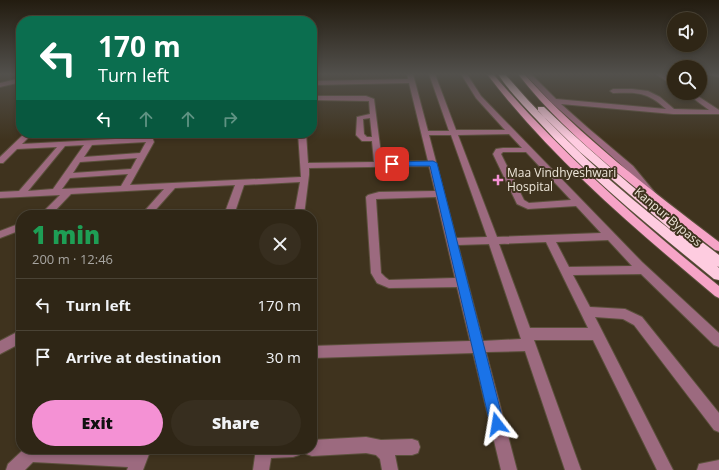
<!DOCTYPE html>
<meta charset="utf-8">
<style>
body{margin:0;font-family:"Open Sans",sans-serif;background:#372e1f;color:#f1f3f6;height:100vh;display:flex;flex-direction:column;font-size:15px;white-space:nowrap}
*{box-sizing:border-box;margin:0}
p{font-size:13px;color:#a7a5a1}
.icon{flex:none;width:22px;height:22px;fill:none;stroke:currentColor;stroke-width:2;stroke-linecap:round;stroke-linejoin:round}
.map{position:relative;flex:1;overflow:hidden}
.panel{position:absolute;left:16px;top:210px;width:301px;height:244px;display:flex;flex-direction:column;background:#2f2616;border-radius:16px;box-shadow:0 2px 6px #0003,0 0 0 1px #4a4335}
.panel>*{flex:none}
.top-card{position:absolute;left:16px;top:16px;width:301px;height:122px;border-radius:16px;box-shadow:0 2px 6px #0003,0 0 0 1px #4a4335;background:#0b6e4f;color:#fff;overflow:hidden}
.controls{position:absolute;left:667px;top:12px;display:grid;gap:8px}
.controls a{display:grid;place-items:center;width:40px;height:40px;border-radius:50%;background:#2f2616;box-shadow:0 2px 6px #0003,0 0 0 1px #4a4335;font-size:20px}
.pin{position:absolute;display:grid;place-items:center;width:34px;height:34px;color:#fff;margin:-17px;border-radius:8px;box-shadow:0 2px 6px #0006}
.me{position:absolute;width:44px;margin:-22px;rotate:346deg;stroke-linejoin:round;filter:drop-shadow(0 0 3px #0008)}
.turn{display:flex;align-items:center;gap:14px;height:84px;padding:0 16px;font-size:18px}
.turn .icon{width:52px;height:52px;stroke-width:2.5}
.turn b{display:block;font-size:28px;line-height:34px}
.lanes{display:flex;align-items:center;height:38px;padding:0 16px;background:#0003;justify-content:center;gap:20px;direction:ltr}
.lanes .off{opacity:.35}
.round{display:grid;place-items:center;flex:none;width:42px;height:42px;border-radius:21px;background:#372e1f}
.headline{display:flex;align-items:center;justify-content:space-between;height:68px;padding:0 16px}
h1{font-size:24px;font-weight:800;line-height:30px;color:#1e9e55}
.primary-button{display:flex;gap:8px;margin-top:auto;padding:8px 16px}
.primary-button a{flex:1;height:46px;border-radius:24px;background:#f491d4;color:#111;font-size:16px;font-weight:800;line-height:46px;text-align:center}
.primary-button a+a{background:#372e1f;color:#f1f3f6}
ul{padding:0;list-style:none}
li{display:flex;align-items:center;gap:12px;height:52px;padding:0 16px;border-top:1px solid #4a4335}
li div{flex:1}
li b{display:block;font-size:15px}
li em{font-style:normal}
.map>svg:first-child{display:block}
</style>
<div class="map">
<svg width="719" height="470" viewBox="0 0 719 470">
<rect width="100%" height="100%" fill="#3f331e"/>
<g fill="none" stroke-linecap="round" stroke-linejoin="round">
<defs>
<path id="minor" d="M407,74H413L428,131H449L429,74H435L456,130H505L476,98L461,74H467L481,96L642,262L719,333V347L714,345L641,274L573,275L590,307L625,309L642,317L719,413V432L714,430L634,325L623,319L595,317L673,470H657L593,340H534L581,470H565L525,351L486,352L517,470H501L473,353L312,358V346L470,341L457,287L389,288L377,283L371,273L366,197L368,195L379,192L435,191L429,166L309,168V175L304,215H294L300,182L244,185L234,215H224L235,185L175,188L151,215H141L164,189L71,194L51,215H40L60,195L0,198V192L19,191L57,147L17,149L3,163H0V157L25,133H33L22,144L152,137L154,142L130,185L301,177L298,133H306L308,163L374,162L372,141H362L356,135L357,117L370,114L369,101L312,100V96H366L374,99L382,162L428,161L409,83L312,85V81L408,79ZM370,118L372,137H367L364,134L363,119ZM509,134L522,148H503L496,149L493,154L517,204L528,209L576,206L601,233L497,237L458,135ZM429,135H451L487,237L456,238ZM146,142L140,153L84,157L92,145ZM84,145L53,189L28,191L65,146ZM526,152L571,200L529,203L524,200L501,154L503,152ZM137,158L131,169L73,173L80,162ZM128,174L121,186L62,189L70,178ZM436,197L455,278L389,280L385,277L381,273L376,199ZM608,240L632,266L569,267L556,242ZM546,242L588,328H530L499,244ZM489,244L521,339L483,341L458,245Z
M525,74H531L556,99L666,109C648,92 637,92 613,93L610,91L613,89H632L648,91L660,97L674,109L709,110L686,93H693L719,110V114H673L561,104L588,128L633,166L657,195L653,198L650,197L627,170L551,102Z
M656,74H663L674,81V86Z
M710,74H719V77L711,75Z
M21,78V82L0,87V83Z
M21,223V230L0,238V231Z
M21,330V343L0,354V341Z
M366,437L381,440L412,439L418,441L420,447L418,453L412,455H395L398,470H382L380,459L376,455L366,453L312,456L306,454L305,449H312V440Z
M24,449H84L134,452L135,449H151L143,470H127L128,467L33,462L25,470H6L8,464Z
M256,449H301L299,455L293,457L271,458L269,470H253Z
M719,460V470H697L699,464Z"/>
<path id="major" d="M487,74H493C561,153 638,221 719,286V298L715,296C634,228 551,158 487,74Z
M518,74H524C582,138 650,189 719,242V251L715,250C647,196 572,143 518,74Z"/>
<path id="highway" d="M498,74H505C557,135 615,187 678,236L580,152L538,111V107H544C599,160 658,209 719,255V267L717,266L719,268V280L714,279C653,229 590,179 537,120C524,106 508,90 498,74Z"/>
</defs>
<use href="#minor" stroke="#5b503c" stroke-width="2"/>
<use href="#major" stroke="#5b503c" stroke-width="2"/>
<use href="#highway" stroke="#5b503c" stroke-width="2"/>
<use href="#minor" fill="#9c6a7f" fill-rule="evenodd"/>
<use href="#major" fill="#f6a4c7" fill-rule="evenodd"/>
<use href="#highway" fill="#fecce0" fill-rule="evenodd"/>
</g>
<linearGradient id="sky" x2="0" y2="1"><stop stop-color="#231c10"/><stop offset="0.53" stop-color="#52504c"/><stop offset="1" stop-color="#52504c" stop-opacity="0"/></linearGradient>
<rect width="719" height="140" fill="url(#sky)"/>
<path fill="#1a73e8" stroke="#114b97" d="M433,161L437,163L504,424L502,429L497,431L492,429L490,424L430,166H392L388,164L392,162Z"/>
<path fill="#f491d4" stroke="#3f331e" stroke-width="1.5" d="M496 174h4v4h4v4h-4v4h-4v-4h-4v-4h4z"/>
<g text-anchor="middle" stroke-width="4" stroke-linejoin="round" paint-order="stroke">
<g font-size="12" fill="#ede6d9" stroke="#3f331e" text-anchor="start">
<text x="507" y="177">Maa Vindhyeshwari<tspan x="507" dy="14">Hospital</tspan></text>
</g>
<g font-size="12" fill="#ede6d9" stroke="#3f331e">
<text transform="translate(668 217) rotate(40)" y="4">Kanpur Bypass</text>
</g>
</g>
</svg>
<div class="controls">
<a><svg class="icon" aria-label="sound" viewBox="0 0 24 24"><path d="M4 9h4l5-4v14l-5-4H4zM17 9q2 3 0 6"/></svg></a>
<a><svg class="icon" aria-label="search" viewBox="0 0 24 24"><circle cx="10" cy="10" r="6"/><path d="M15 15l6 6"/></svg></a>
</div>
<div class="pin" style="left:392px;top:164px;background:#d93025"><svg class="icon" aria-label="arrive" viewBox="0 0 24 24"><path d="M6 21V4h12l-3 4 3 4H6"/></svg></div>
<svg class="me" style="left:497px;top:424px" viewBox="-20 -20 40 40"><path d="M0-17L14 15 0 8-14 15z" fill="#1a73e8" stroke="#fff" stroke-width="4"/></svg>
<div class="top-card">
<div class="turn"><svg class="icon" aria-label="left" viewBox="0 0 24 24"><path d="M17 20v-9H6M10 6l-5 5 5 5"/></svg><div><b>170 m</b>Turn left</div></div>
<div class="lanes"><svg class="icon" aria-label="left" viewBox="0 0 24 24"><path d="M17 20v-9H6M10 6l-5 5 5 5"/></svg><svg class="icon off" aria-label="ahead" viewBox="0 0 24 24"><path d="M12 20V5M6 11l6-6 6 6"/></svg><svg class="icon off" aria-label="ahead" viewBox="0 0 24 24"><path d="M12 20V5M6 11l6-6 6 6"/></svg><svg class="icon off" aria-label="right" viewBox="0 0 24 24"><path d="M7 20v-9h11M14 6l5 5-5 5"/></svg></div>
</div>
<section class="panel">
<div class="headline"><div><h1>1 min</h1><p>200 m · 12:46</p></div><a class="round"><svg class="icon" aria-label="close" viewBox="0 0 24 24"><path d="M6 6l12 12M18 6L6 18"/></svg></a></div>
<ul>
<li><svg class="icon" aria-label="left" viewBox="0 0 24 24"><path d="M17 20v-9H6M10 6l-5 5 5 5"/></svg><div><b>Turn left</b></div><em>170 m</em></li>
<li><svg class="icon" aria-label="arrive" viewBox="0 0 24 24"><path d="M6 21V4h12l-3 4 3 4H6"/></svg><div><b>Arrive at destination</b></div><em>30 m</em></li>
</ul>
<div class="primary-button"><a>Exit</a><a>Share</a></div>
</section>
</div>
